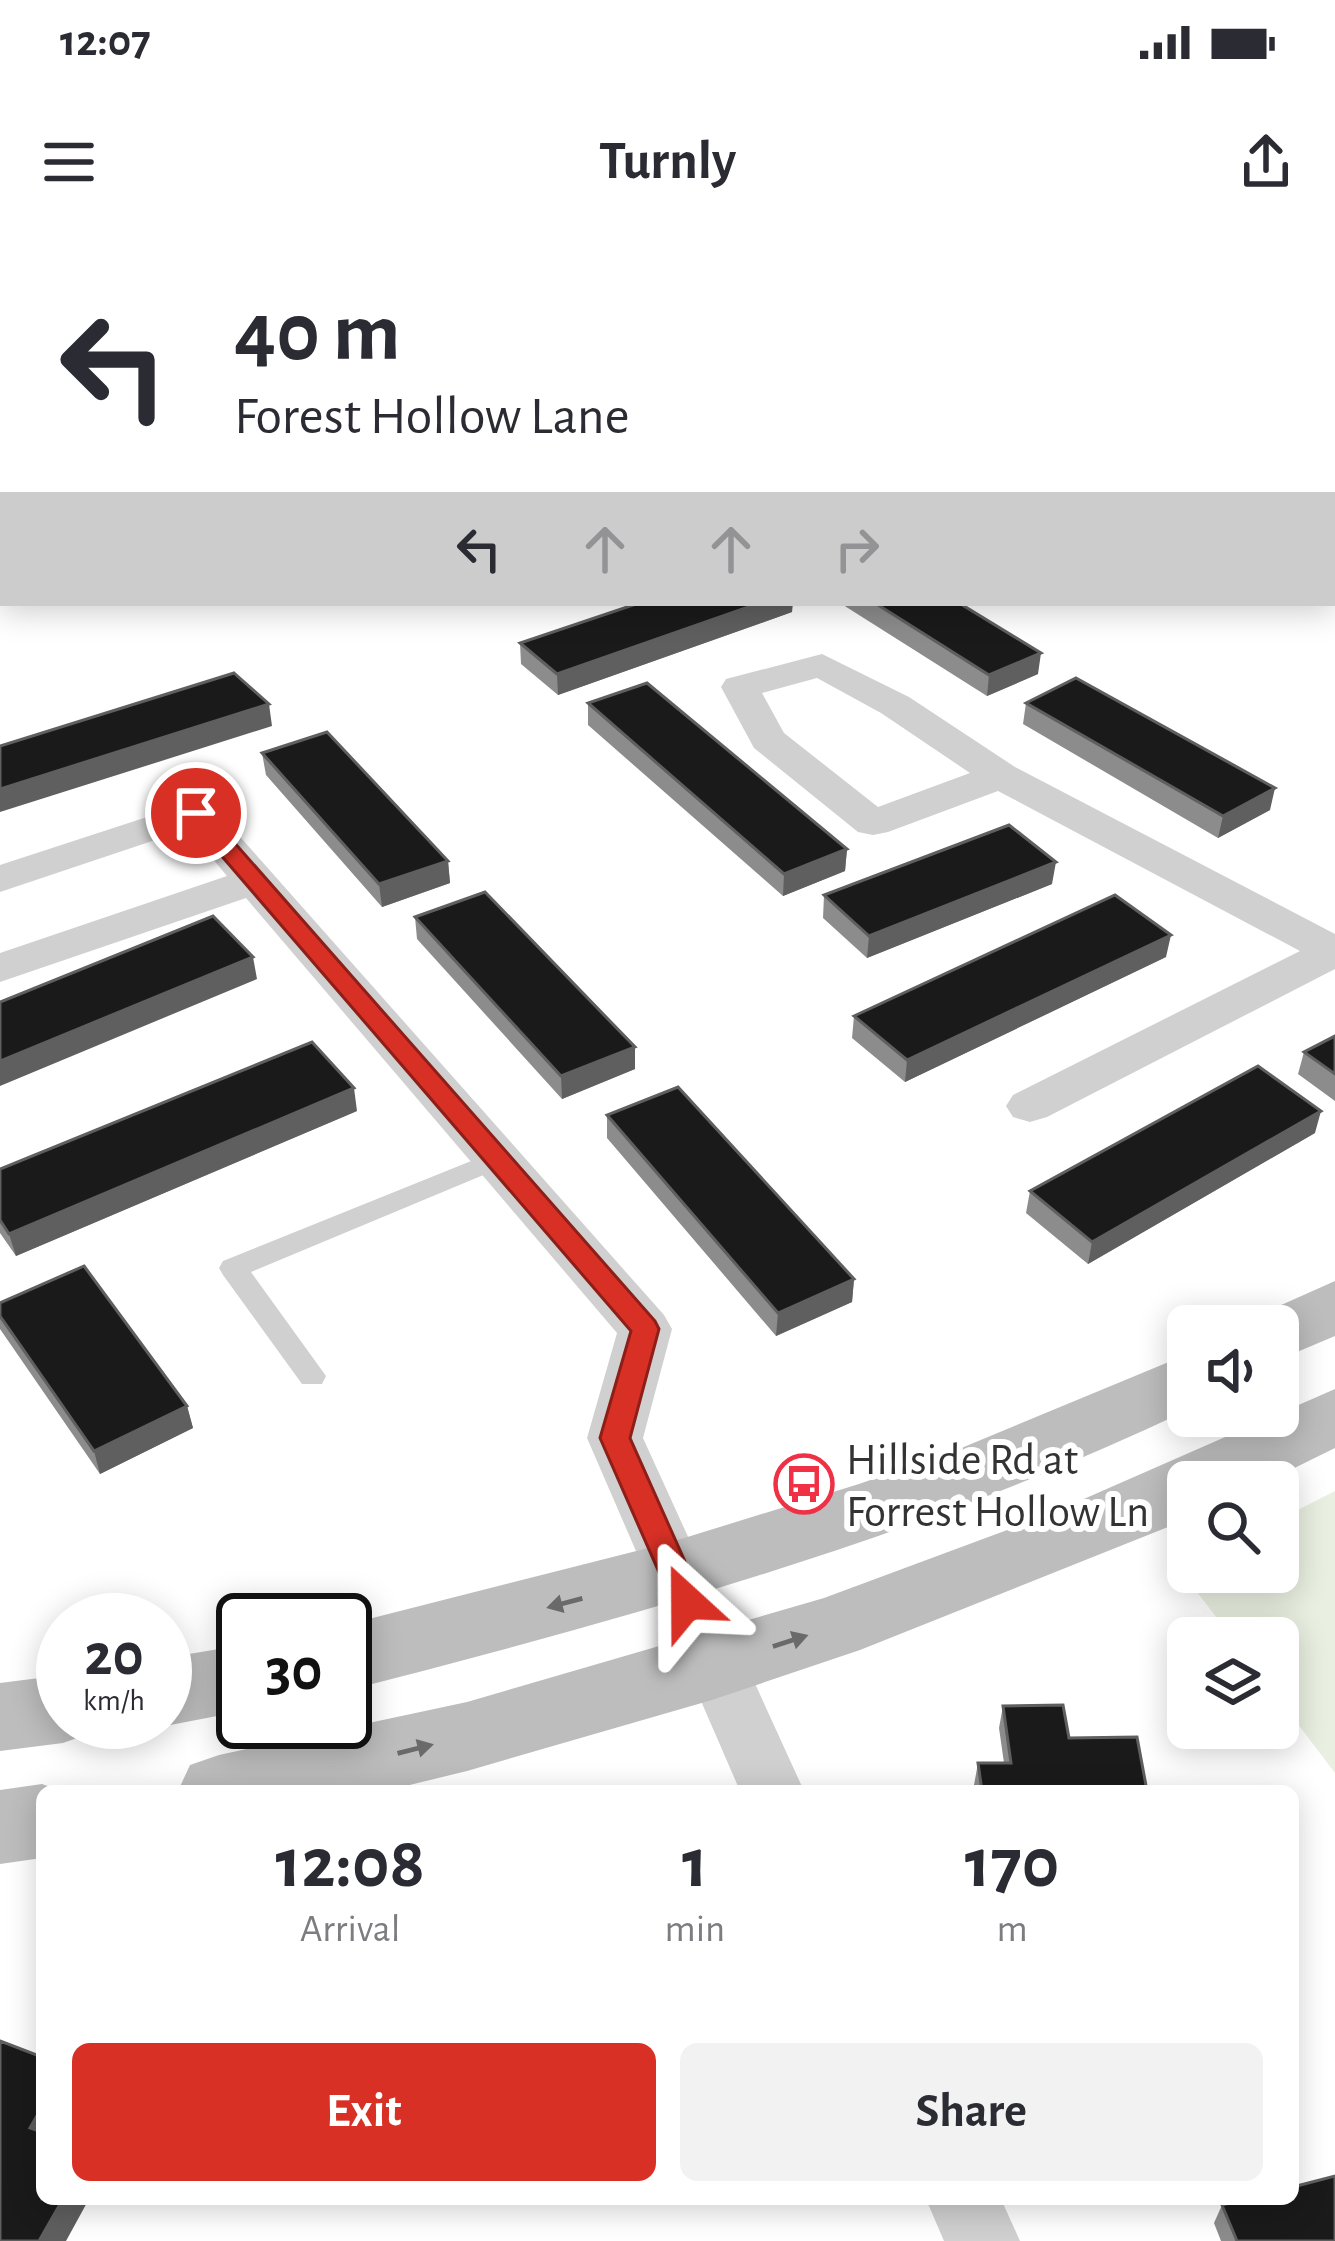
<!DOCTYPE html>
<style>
body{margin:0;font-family:"Alegreya Sans",sans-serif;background:#f2f2f3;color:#2b2b33;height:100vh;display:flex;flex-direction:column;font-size:45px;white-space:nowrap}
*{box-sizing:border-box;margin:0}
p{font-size:39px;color:#7c7c81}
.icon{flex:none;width:66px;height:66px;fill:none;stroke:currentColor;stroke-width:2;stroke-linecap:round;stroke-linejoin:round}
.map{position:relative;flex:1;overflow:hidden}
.drawer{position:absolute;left:36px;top:1545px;width:1263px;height:420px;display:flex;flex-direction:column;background:#fff;border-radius:18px;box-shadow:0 6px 30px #0003}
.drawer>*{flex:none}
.guide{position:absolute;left:0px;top:0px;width:1335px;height:366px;box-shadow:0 6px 30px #0003;background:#fff;color:#2b2b33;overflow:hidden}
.controls{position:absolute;left:1167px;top:1065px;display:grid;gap:24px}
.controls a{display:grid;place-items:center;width:132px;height:132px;border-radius:18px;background:#fff;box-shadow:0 6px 30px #0003;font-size:60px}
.speed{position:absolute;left:36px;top:1353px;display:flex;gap:24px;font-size:60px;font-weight:700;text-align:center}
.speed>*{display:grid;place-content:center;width:156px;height:156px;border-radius:50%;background:#fff;box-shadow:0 6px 30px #0003;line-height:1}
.speed small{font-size:30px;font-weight:400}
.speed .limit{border:6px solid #111;border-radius:18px;background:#fff;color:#111}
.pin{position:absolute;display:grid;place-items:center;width:102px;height:102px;color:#fff;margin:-51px;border:6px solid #fff;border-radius:50%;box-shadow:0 3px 12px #0007}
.me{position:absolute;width:132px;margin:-66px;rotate:336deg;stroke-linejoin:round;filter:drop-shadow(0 0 9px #0008)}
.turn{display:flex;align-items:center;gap:42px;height:252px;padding:0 36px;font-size:54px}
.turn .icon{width:156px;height:156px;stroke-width:2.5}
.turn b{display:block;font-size:84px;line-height:102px}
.lanes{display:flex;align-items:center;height:114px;padding:0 36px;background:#0003;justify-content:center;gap:60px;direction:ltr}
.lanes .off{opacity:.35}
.eta{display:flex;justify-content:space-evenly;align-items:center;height:204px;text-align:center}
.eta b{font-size:72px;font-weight:600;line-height:84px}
.action{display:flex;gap:24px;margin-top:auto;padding:24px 36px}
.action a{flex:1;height:138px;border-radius:18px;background:#d93025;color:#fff;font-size:48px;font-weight:600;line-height:138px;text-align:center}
.action a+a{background:#f2f2f3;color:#2b2b33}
.status{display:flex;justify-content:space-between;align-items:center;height:84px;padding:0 60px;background:#fff;direction:ltr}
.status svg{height:33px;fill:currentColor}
header{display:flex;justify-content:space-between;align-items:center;height:156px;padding:0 36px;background:#fff;font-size:54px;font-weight:600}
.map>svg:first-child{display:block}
</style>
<div class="status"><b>12:07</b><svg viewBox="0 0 49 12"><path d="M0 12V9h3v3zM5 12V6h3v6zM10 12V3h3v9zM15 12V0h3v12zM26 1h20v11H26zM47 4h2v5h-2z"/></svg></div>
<header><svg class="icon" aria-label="menu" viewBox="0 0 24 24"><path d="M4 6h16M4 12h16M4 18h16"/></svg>Turnly<svg class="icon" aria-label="share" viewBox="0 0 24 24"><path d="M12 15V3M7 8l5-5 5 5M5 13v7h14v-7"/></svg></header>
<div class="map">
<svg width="1335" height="2001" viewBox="0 0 1335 2001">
<rect width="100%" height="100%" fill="#fff"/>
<path fill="#e9f0e1" d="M1335,1251V1533L1278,1458V1398H1232L1181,1331L1188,1327V1332H1278V1280Z"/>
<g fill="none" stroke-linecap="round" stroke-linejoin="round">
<path fill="#d0d0d0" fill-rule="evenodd" d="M1298,0H1314L1296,3Z
M496,911L509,920L505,926L251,1032L326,1136L322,1144H302L223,1035L219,1028L223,1021Z"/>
<path fill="#d0d0d0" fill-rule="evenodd" d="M405,0H434L436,3H407Z
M0,170H3V190H0Z
M822,414L909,457L1015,527L1335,694V729L1047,877L1030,882L1013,877L1006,866L1013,855L1300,711L998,551L888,592L873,595L858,592L754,508L721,447L726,439ZM817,438L881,473L970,533L878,567L784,493L762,453Z
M196,561L211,564L664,1075L672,1089L643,1198L804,1551H740L587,1198L617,1093L246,658L0,742V713L227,636L188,589L0,652V625Z
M926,1959H1001L1020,2001H944Z"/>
<path fill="#bdbdbd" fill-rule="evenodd" d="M1335,1041V1096L1278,1120V1086H1249L1254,1077Z
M1188,1114V1170C919,1298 633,1377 345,1451V1385L668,1303L859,1244L959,1209Z
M1335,1149V1208L1266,1242H1188V1279L860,1410L712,1460L467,1531L385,1551H178L190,1525L219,1515L467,1462L824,1358L1045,1276Z
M243,1405V1471L165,1486L155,1482H165V1418Z
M63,1435V1482H97L91,1493L63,1503L0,1511V1443Z
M42,1544L61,1551H42V1618L0,1624V1550Z"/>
</g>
<path fill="#8c8c8c" d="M0,18L3,19V53L0,52Z
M1332,311H1335V365L1318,363H1332Z
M840,363H959L1038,434L987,456Z
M792,372L558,455L521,424L520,403Z
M588,463L847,609L845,631L783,656L588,485Z
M1026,463L1270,570L1218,598L1023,484Z
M262,513L448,621L450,643L382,667L266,535Z
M1052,644L867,718L823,678L824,655Z
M415,677L635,807V829L562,859L417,699Z
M1166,717L905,842L852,798L854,776Z
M1335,796V861L1298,834L1304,812Z
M357,871L16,1016L0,993V929Z
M607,875L854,1039L852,1062L776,1096L607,898Z
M1315,893L1088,1024L1026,973L1030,951Z
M0,1063L187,1166L193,1188L100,1234L0,1089Z
M1003,1466L1069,1498L1147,1551H975L974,1545L978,1523H1004L999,1488Z
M1222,1965L1335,2001H1221L1214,1983Z"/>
<path fill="#5f5f5f" d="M70,0H88L89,3H62V1Z
M181,0H203L200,3H177Z
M314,0H366V3H314Z
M940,0H1004V3H931V1Z
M3,120V140H0V121Z
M760,363H793L792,372L558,455L557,434Z
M1041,413L1038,434L987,456L989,435Z
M269,464L272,486L0,572V549Z
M1275,548L1270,570L1218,598L1223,576Z
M847,609L845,631L783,656L784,634Z
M448,621L450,643L382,667L379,644Z
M1056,622L1052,644L867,718L869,696Z
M1171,695L1166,717L905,842L907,820Z
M253,717L257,739L0,846V821Z
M635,807V829L562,859L561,836Z
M354,848L357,871L16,1016L9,994Z
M1321,871L1315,893L1088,1024L1092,1002Z
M854,1039L852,1062L776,1096L778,1073Z
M187,1166L193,1188L100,1234L94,1211Z
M42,1867V1913L30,1888Z
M63,1959H89L66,2001H39Z"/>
<path fill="#1a1a1a" stroke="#5f5f5f" stroke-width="3" d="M26,0H70L62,1L63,3H28Z
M125,0H181L177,3H145Z
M0,18L3,19V35H0Z
M0,82H3V120L0,121Z
M0,199H3V218L0,215Z
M1332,311H1335V344L1332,343Z
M639,363H760L557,434L520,403Z
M875,363H959L1041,413L989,435Z
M234,433L269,464L0,549V506Z
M1076,438L1275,548L1223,576L1026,463Z
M647,443L847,609L784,634L588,463Z
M327,492L448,621L379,644L262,513Z
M1009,585L1056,622L869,696L824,655Z
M485,652L635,807L561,836L415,677Z
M1115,655L1171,695L907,820L854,776Z
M213,676L253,717L0,821V762Z
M1335,796V834L1304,812Z
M312,802L354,848L9,994L0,980V929Z
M1258,826L1321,871L1092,1002L1030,951Z
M678,847L854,1039L778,1073L607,875Z
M84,1026L187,1166L94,1211L0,1076V1063Z
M1063,1465L1069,1498L1137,1497L1147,1551H982L978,1523H1011L1003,1466Z
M0,1801L42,1817V1867L30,1888L42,1892V1959H63L39,2001H0Z
M1335,1936V2001H1237L1222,1965L1245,1959H1293V1947Z"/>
<defs><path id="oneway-solid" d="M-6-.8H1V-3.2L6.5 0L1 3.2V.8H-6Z" transform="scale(3)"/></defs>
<g fill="#6a6a6a">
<use href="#oneway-solid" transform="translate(565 1363) rotate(165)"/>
<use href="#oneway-solid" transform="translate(790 1401) rotate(-18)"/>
<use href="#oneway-solid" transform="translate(415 1509) rotate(-14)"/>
</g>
<path fill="#d93025" stroke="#8d1f18" stroke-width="3" d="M196,566L204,568L655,1081L659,1089L630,1198L703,1362L698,1371L687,1375L676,1371L600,1198L631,1091L188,577V568Z"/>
<defs>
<symbol id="bus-ring" viewBox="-11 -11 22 22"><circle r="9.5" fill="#fff" stroke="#ef3045" stroke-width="1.5"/><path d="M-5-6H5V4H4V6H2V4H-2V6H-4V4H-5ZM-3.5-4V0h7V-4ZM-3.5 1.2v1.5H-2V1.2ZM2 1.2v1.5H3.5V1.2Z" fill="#ef3045"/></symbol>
</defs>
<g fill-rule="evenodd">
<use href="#bus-ring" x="771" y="1211" width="66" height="66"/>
</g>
<g text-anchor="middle" stroke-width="12" stroke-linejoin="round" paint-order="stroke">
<g font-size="45" fill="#333" stroke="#fff" text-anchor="start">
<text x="846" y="1234">Hillside Rd at<tspan x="846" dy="52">Forrest Hollow Ln</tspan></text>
</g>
</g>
</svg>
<div class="controls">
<a><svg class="icon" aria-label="sound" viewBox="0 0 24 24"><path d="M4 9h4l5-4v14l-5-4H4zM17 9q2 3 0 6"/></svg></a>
<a><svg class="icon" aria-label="search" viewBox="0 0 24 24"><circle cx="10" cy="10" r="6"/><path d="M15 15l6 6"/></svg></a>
<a><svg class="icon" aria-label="layers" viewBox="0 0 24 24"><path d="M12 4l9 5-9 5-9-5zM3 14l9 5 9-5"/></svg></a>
</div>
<div class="speed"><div>20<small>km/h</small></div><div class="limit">30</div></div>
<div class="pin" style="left:196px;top:573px;background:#d93025"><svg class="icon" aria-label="arrive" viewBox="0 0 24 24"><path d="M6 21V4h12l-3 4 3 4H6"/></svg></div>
<svg class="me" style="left:687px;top:1362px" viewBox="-20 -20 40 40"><path d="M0-17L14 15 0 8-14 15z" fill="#d93025" stroke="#fff" stroke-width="4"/></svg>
<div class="guide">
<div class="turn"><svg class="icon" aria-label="left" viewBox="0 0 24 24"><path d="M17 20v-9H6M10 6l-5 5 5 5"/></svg><div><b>40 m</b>Forest Hollow Lane</div></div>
<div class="lanes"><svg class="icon" aria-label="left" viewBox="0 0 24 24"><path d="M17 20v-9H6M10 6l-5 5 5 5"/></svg><svg class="icon off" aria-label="ahead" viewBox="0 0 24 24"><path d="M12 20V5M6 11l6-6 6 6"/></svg><svg class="icon off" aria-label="ahead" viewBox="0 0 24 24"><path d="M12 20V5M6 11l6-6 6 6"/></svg><svg class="icon off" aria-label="right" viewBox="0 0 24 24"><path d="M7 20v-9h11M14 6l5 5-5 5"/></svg></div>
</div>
<section class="drawer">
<div class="eta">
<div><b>12:08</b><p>Arrival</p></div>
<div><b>1</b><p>min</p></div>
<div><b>170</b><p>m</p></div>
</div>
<div class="action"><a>Exit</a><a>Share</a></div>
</section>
</div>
